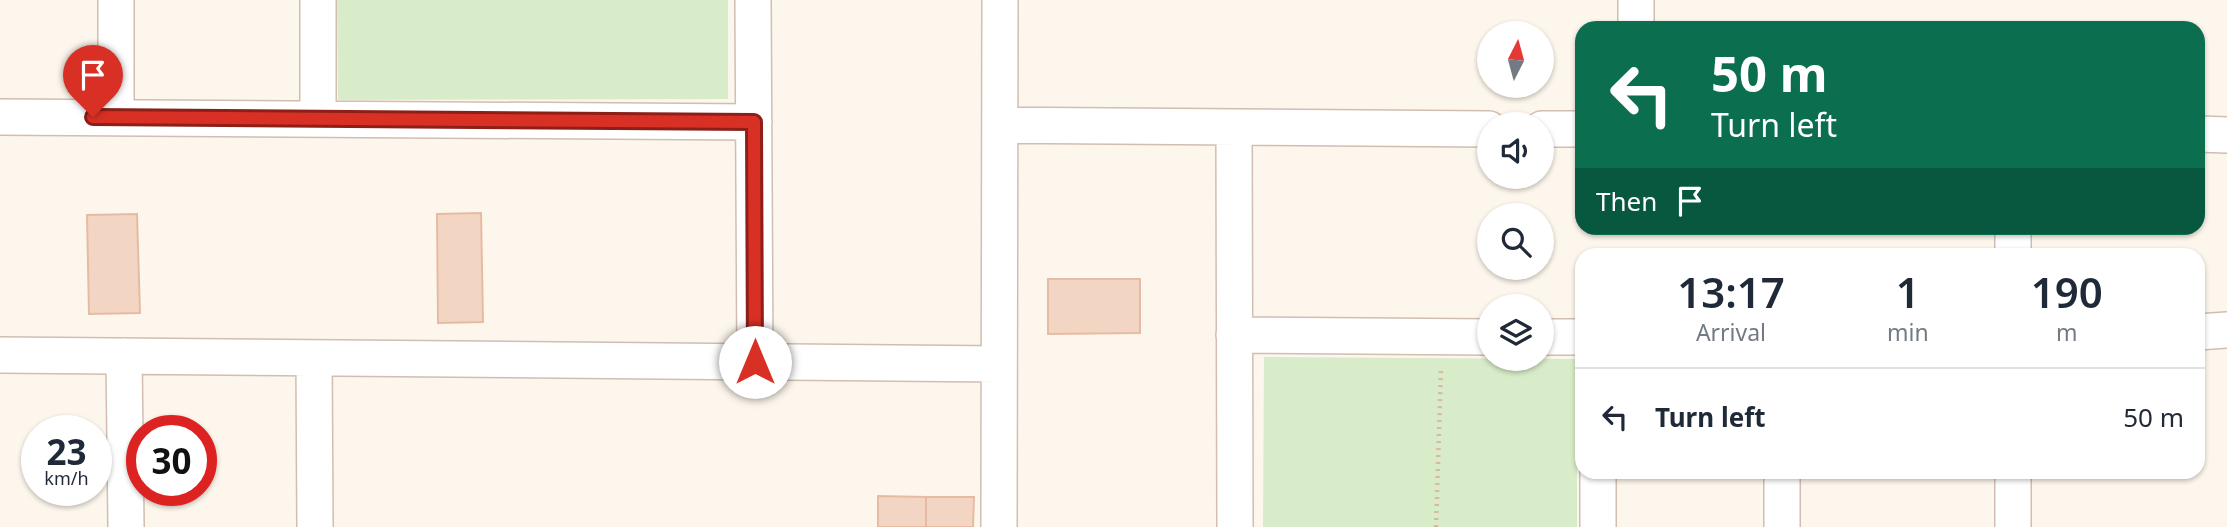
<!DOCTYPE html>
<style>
body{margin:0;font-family:"Noto Sans",sans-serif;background:#f6f6f7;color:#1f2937;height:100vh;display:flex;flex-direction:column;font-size:26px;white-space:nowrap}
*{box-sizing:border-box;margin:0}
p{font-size:23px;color:#747a83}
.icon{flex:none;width:38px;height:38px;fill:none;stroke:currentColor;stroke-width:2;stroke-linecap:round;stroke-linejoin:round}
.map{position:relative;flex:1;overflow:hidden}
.sheet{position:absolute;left:1575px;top:248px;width:630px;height:231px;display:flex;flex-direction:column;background:#fff;border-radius:21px;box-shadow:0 2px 5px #0004}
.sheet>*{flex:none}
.banner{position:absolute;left:1575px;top:21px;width:630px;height:214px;border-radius:21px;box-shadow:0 2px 5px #0004;background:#0b6e4f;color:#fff;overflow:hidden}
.needle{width:46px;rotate:6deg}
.tools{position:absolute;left:1477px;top:21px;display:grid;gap:14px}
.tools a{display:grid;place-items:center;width:77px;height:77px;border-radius:50%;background:#fff;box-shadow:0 2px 5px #0004;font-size:35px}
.speed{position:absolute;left:21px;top:415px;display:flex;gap:14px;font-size:35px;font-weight:700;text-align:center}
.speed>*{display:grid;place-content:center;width:91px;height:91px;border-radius:50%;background:#fff;box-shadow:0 2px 5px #0004;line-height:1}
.speed small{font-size:18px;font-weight:400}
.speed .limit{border:10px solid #d22;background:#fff;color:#111}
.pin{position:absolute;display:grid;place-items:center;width:60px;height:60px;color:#fff;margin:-72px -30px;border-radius:50% 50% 50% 0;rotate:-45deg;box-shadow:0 0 7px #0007}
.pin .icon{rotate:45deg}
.me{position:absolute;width:77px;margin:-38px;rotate:0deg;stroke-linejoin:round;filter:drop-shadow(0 0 5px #0008)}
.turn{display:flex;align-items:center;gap:24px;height:147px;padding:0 21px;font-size:32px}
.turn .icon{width:91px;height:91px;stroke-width:2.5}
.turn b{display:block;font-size:49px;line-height:60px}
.then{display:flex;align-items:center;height:66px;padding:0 21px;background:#0003;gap:14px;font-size:26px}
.eta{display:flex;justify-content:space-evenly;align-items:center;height:119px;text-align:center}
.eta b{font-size:42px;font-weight:600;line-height:49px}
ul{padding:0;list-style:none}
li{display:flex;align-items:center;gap:21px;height:98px;padding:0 21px;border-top:2px solid #e0e1e3}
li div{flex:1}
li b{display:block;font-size:26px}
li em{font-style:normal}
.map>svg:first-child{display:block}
</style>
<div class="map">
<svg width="2227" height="527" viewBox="0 0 2227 527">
<rect width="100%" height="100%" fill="#fdf6ec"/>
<path fill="#d8ecc9" d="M337,0H728V99L338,100Z
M1264,357L1577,359V527H1263Z"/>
<path fill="#f3d5c3" stroke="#e6bba3" stroke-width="2" d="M481,213L483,322L438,323L437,214Z
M137,214L140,313L89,314L87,215Z
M1048,279H1140V333L1048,334Z
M878,496L926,497V527H878Z
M926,497H974L973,527H926Z"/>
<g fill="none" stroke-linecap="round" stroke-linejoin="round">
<defs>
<path id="minor" d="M318,0V119
M753,0L755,362
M1636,28V0
M0,117L754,122
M116,118V0
M1000,125L1489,129
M1234,127L1235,527
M1542,129H1582
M2198,134L2227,135
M2013,256V228
M2198,332L2227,330
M1234,335L1489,337
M1542,337H1582
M0,355L999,364
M124,356L126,527
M314,358L315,527
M999,527L1000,0
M1598,527V472
M1782,527V472
M2013,527V472"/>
</defs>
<use href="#minor" stroke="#d1beb0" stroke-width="38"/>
<path stroke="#d9b8a5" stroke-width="4.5" stroke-dasharray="2 5" stroke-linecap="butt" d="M1436,527L1441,369"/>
<use href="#minor" stroke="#fff" stroke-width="35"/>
</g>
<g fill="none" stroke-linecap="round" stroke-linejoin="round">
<defs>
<path id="route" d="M93,117L754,122L755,362"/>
</defs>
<use href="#route" stroke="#8d1f18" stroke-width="18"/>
<use href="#route" stroke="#d93025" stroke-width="12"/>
</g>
</svg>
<div class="tools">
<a><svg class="needle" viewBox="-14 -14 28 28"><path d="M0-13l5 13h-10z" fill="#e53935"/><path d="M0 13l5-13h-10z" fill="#747a83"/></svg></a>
<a><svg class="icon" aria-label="sound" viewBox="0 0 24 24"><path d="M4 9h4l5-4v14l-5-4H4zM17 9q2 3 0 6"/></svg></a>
<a><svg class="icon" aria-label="search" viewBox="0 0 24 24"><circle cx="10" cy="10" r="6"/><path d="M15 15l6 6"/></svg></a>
<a><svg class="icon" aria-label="layers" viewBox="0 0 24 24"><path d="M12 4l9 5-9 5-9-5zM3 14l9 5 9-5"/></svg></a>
</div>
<div class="speed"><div>23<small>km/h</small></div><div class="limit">30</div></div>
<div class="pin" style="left:93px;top:117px;background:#d93025"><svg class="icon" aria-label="arrive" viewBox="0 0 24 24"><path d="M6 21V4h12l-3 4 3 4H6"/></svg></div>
<svg class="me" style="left:755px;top:362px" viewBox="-20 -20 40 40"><circle r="19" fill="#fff"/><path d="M0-13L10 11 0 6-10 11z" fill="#d93025"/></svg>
<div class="banner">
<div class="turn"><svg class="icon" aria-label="left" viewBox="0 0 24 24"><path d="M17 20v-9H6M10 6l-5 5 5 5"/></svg><div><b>50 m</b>Turn left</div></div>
<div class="then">Then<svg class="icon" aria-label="arrive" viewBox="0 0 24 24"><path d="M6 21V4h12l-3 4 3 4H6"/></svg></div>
</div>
<section class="sheet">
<div class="eta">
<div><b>13:17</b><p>Arrival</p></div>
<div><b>1</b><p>min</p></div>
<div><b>190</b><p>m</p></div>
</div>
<ul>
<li><svg class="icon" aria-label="left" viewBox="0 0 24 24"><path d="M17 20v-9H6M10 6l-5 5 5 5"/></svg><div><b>Turn left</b></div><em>50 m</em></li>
</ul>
</section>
</div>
